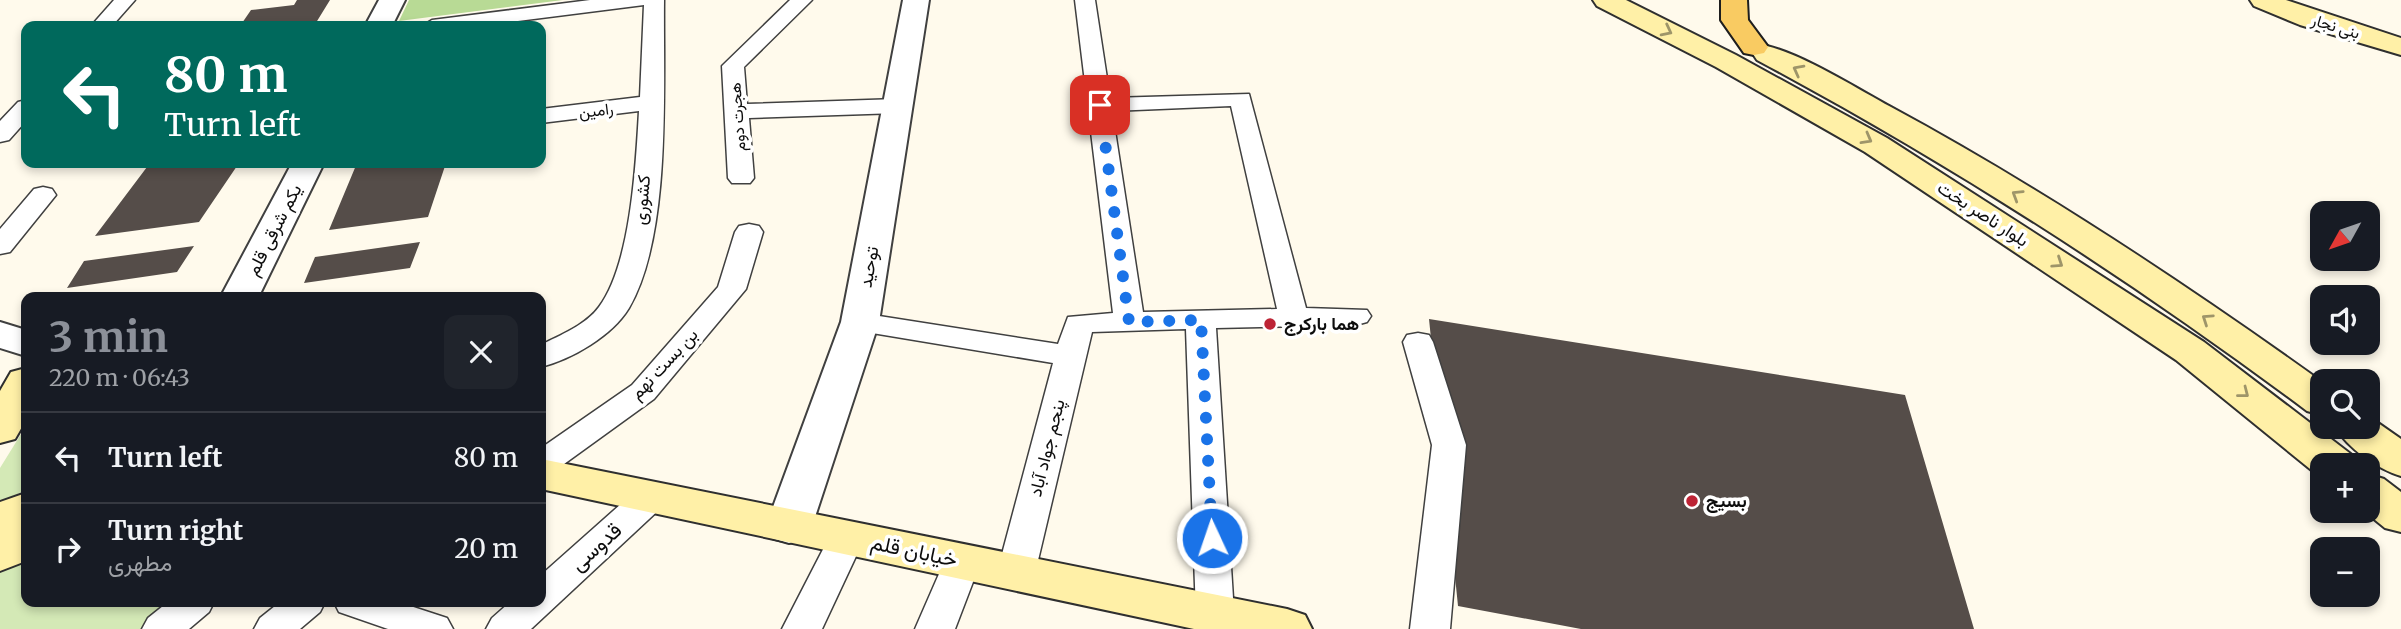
<!DOCTYPE html>
<meta charset="utf-8">
<style>
body{margin:0;font-family:Merriweather,Vazirmatn,serif;background:#20242c;color:#f1f3f6;height:100vh;display:flex;flex-direction:column;font-size:26px;white-space:nowrap}
*{box-sizing:border-box;margin:0}
p{font-size:23px;color:#9ea1a6}
.icon{flex:none;width:38px;height:38px;fill:none;stroke:currentColor;stroke-width:2;stroke-linecap:round;stroke-linejoin:round}
.map{position:relative;flex:1;overflow:hidden}
.sheet{position:absolute;left:21px;top:292px;width:525px;height:315px;display:flex;flex-direction:column;background:#171b24;border-radius:14px;box-shadow:0 4px 10px #0003}
.sheet>*{flex:none}
.top-card{position:absolute;left:21px;top:21px;width:525px;height:147px;border-radius:14px;box-shadow:0 4px 10px #0003;background:#00695c;color:#fff;overflow:hidden}
.needle{width:46px;rotate:230deg}
.controls{position:absolute;left:2310px;top:201px;display:grid;gap:14px}
.controls a{display:grid;place-items:center;width:70px;height:70px;border-radius:14px;background:#171b24;box-shadow:0 4px 10px #0003;font-size:35px}
.pin{position:absolute;display:grid;place-items:center;width:60px;height:60px;color:#fff;margin:-30px;border-radius:14px;box-shadow:0 4px 10px #0006}
.me{position:absolute;width:77px;margin:-38px;rotate:357deg;stroke-linejoin:round;filter:drop-shadow(0 0 5px #0008)}
.turn{display:flex;align-items:center;gap:24px;height:147px;padding:0 28px;font-size:32px}
.turn .icon{width:91px;height:91px;stroke-width:2.5}
.turn b{display:block;font-size:49px;line-height:60px}
.round{display:grid;place-items:center;flex:none;width:74px;height:74px;border-radius:14px;background:#20242c}
.headline{display:flex;align-items:center;justify-content:space-between;height:119px;padding:0 28px}
h1{font-size:42px;font-weight:700;line-height:52px;color:#8c9099}
ul{padding:0;list-style:none}
li{display:flex;align-items:center;gap:21px;height:91px;padding:0 28px;border-top:2px solid #363941}
li div{flex:1}
li b{display:block;font-size:26px}
li em{font-style:normal}
.map>svg:first-child{display:block}
</style>
<div class="map">
<svg width="2401" height="629" viewBox="0 0 2401 629">
<rect width="100%" height="100%" fill="#fffaec"/>
<path fill="#d4e9b6" d="M26,426V490L0,502V468Z
M26,560V602H180L147,629H0V571Z"/>
<path fill="#b8da95" d="M409,0H563L399,21Z"/>
<path fill="#554d49" d="M297,0H330L314,26H240L251,10L294,5Z
M179,163H239L199,222L95,236L147,167Z
M357,163H446L428,217L329,230Z
M420,242L410,268L304,283L315,257Z
M194,246L177,272L67,288L84,261Z
M1429,319L1905,395L1974,629H1581L1458,606Z"/>
<g fill="none" stroke-linecap="round" stroke-linejoin="round">
<defs>
<path id="minor" d="M114,0H135L112,26H91Z
M590,0H664C663,85 672,234 629,308C612,336 572,359 541,367V345C560,335 586,325 599,307C631,264 636,164 639,111L541,123V109L640,97L644,5L479,26H422L432,20Z
M790,0H812L744,67L747,104L898,99L906,101L910,106L906,111L898,113L749,118L754,178L750,183H732L728,178L722,66Z
M1075,0H1095L1110,98L1249,94L1306,308L1367,310L1371,316L1367,322L1356,325L1216,328L1234,614L1229,625L1215,629L1201,625L1196,614L1186,329L1092,332L1035,573L1029,583L1016,587L1003,583L997,573L1053,363L860,331L849,328L845,322L849,316L860,313L1058,344L1068,317L1113,313ZM1231,106L1277,309L1143,312L1112,111Z
M26,100V121L9,140L0,142V121L18,102Z
M43,187L52,189L56,195L10,252L0,254V229L34,189Z
M749,224L759,226L763,232L746,289L654,399L553,472L541,476V448L632,385L718,287L735,232L739,226Z
M1418,333L1429,335L1433,342L1466,445L1450,629H1410L1432,445L1403,342L1407,335Z
M651,485L663,488L669,497L663,506L531,629H486L492,618L510,602H541V575L639,488Z
M847,524L860,528L865,537L822,629H782L834,528Z
M962,547L975,551L981,561L955,629H915L949,551Z
M168,602H214L209,612L189,629H142L148,618Z
M280,602H325L320,612L300,629H254L260,618Z
M334,602H398L447,618L453,629H388L339,612Z"/>
<path id="tertiary" d="M379,0H405L392,26H365Z
M903,0H929L879,322L812,526L806,538L789,543L772,538L766,526L841,322Z
M292,163H324L258,298H220Z
M0,322L26,330V356L0,348Z"/>
<path id="secondary" d="M1593,0H1626L1736,55L1887,138L2204,342L2352,455L2358,466H2322L2320,477L2176,360L1865,152L1716,67L1597,6Z
M2250,0H2286L2401,38V55L2300,25L2254,6Z
M1767,46C1804,55 1856,88 1891,107C2041,188 2184,283 2322,382V415L2307,411C2132,280 1950,163 1757,60L1753,54L1757,48Z
M26,368V420L15,439L0,443V391L11,372Z
M2368,416L2401,439V476C2377,469 2348,448 2335,427H2368Z
M541,459L1287,609L1305,615L1312,629H1194L541,489Z
M2368,474L2384,479L2401,492V532L2385,528L2364,511H2368Z
M26,493V561L0,571V502Z"/>
<path id="primary" d="M1721,0H1747L1748,20L1768,47L1764,53L1754,55L1744,53L1721,20Z"/>
</defs>
<use href="#minor" stroke="#404040" stroke-width="3"/>
<use href="#tertiary" stroke="#404040" stroke-width="4"/>
<use href="#secondary" stroke="#2f2f2f" stroke-width="4"/>
<use href="#primary" stroke="#1e1e1e" stroke-width="4"/>
<use href="#minor" fill="#fff" fill-rule="evenodd"/>
<use href="#tertiary" fill="#fff" fill-rule="evenodd"/>
<use href="#secondary" fill="#fff0a7" fill-rule="evenodd"/>
<use href="#primary" fill="#f9cb62" fill-rule="evenodd"/>
</g>
<defs><path id="oneway-chevron" d="M-2-3.5L2.5 0L-2 3.5" fill="none" stroke-width="1.6" stroke-linecap="round" stroke-linejoin="round" transform="scale(1.75)"/></defs>
<g stroke="#9e9569">
<use href="#oneway-chevron" transform="translate(1667 31) rotate(27)"/>
<use href="#oneway-chevron" transform="translate(1798 70) rotate(-152)"/>
<use href="#oneway-chevron" transform="translate(1867 139) rotate(29)"/>
<use href="#oneway-chevron" transform="translate(2017 195) rotate(-148)"/>
<use href="#oneway-chevron" transform="translate(2058 263) rotate(34)"/>
<use href="#oneway-chevron" transform="translate(2207 319) rotate(-146)"/>
<use href="#oneway-chevron" transform="translate(2244 393) rotate(38)"/>
</g>
<g fill="none" stroke-linecap="round" stroke-linejoin="round">
<path stroke="#1a73e8" stroke-width="12" stroke-dasharray="0 21.6" d="M1100,105L1129,322L1201,320L1212,538"/>
</g>
<g fill="#bd2435" stroke="#fff" stroke-width="2.5">
<circle cx="1270" cy="324" r="7"/>
<circle cx="1692" cy="501" r="7"/>
</g>
<g text-anchor="middle" stroke-width="7" stroke-linejoin="round" paint-order="stroke">
<g font-size="16" fill="#0d0d0d" stroke="#fff">
<text transform="translate(2336 26) rotate(17)" y="6">بنی نجار</text>
<text transform="translate(596 110) rotate(-7)" y="6">رامین</text>
<text transform="translate(737 117) rotate(-94)" y="6">هجرت دوم</text>
</g>
<g font-size="18" fill="#0d0d0d" stroke="#fff">
<text transform="translate(642 200) rotate(-85)" y="6">کشوری</text>
<text transform="translate(1983 214) rotate(33)" y="6">بلوار ناصر بخت</text>
<text transform="translate(274 230) rotate(-63)" y="6">یکم شرقی قلم</text>
<text transform="translate(869 267) rotate(-80)" y="6">توحید</text>
<text transform="translate(664 364) rotate(-47)" y="6">بن بست نهم</text>
<text transform="translate(1047 448) rotate(-76)" y="6">پنجم جواد آباد</text>
</g>
<g font-size="18" font-weight="bold" fill="#0d0d0d" stroke="#fff" text-anchor="start">
<text x="1284" y="330">هما بارکرج</text>
<text x="1706" y="507">بسیج</text>
</g>
<g font-size="21" fill="#0d0d0d" stroke="#fff">
<text transform="translate(596 547) rotate(-42)" y="7">قدوسی</text>
<text transform="translate(914 551) rotate(12)" y="7">خیابان قلم</text>
</g>
</g>
</svg>
<div class="controls">
<a><svg class="needle" viewBox="-14 -14 28 28"><path d="M0-13l5 13h-10z" fill="#e53935"/><path d="M0 13l5-13h-10z" fill="#9ea1a6"/></svg></a>
<a><svg class="icon" aria-label="sound" viewBox="0 0 24 24"><path d="M4 9h4l5-4v14l-5-4H4zM17 9q2 3 0 6"/></svg></a>
<a><svg class="icon" aria-label="search" viewBox="0 0 24 24"><circle cx="10" cy="10" r="6"/><path d="M15 15l6 6"/></svg></a>
<a>+</a>
<a>−</a>
</div>
<div class="pin" style="left:1100px;top:105px;background:#d93025"><svg class="icon" aria-label="arrive" viewBox="0 0 24 24"><path d="M6 21V4h12l-3 4 3 4H6"/></svg></div>
<svg class="me" style="left:1212px;top:538px" viewBox="-20 -20 40 40"><circle r="17" fill="#1a73e8" stroke="#fff" stroke-width="3"/><path d="M0-11L8 9 0 5-8 9z" fill="#fff"/></svg>
<div class="top-card">
<div class="turn"><svg class="icon" aria-label="left" viewBox="0 0 24 24"><path d="M17 20v-9H6M10 6l-5 5 5 5"/></svg><div><b>80 m</b>Turn left</div></div>
</div>
<section class="sheet">
<div class="headline"><div><h1>3 min</h1><p>220 m · 06:43</p></div><a class="round"><svg class="icon" aria-label="close" viewBox="0 0 24 24"><path d="M6 6l12 12M18 6L6 18"/></svg></a></div>
<ul>
<li><svg class="icon" aria-label="left" viewBox="0 0 24 24"><path d="M17 20v-9H6M10 6l-5 5 5 5"/></svg><div><b>Turn left</b></div><em>80 m</em></li>
<li><svg class="icon" aria-label="right" viewBox="0 0 24 24"><path d="M7 20v-9h11M14 6l5 5-5 5"/></svg><div><b>Turn right</b><p>مطهری</p></div><em>20 m</em></li>
</ul>
</section>
</div>
